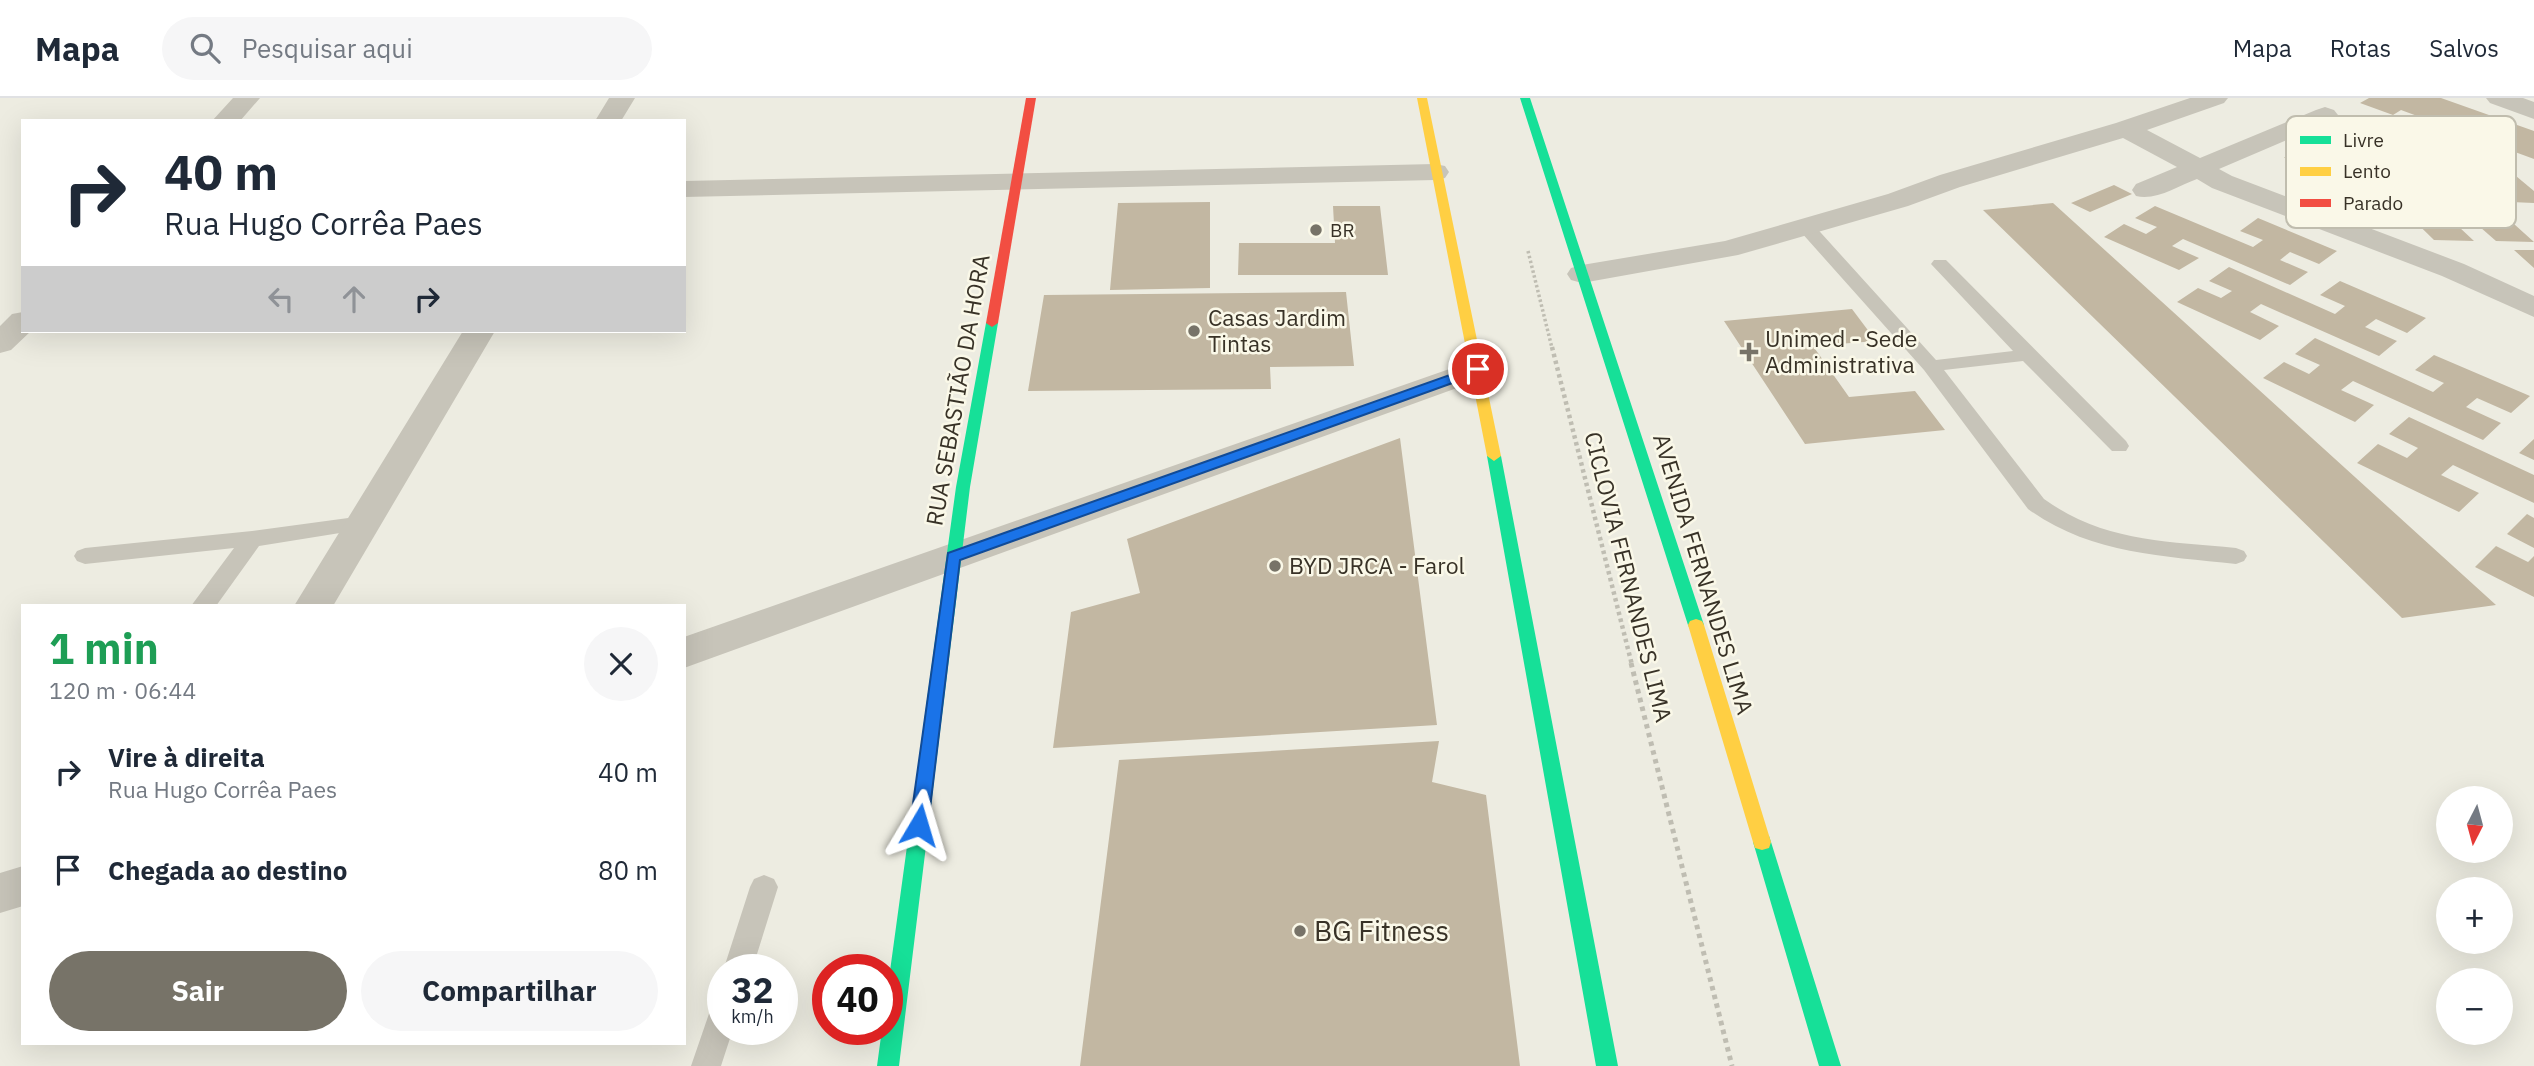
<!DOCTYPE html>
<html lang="pt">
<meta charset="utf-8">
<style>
body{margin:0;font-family:"IBM Plex Sans",sans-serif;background:#f6f6f7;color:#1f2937;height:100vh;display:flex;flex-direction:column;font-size:26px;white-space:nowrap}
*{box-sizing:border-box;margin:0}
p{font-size:23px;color:#747a83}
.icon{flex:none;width:38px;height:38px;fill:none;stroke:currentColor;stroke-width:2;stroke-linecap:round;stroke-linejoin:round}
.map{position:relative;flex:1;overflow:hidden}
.drawer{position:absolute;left:21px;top:506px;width:665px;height:441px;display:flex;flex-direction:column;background:#fff;border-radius:0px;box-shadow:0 7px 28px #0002}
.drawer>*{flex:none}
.guide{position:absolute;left:21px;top:21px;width:665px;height:214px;border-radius:0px;box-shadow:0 7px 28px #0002;background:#fff;color:#1f2937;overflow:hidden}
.needle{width:46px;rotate:186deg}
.tools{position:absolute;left:2436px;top:688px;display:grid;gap:14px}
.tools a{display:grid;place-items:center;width:77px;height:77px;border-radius:50%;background:#fff;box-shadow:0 7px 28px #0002;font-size:35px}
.speed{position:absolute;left:707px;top:856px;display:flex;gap:14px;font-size:35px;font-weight:700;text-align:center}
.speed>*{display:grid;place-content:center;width:91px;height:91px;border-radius:50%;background:#fff;box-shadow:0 7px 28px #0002;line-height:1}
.speed small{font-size:18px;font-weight:400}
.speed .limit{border:10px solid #d22;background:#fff;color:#111}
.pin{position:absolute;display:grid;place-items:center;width:60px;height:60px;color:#fff;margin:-30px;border:4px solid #fff;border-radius:50%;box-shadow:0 2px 7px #0007}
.me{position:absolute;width:77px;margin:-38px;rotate:7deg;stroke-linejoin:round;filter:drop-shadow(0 0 5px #0008)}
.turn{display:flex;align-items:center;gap:24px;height:147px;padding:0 28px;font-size:32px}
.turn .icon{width:91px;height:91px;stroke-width:2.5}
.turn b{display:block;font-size:49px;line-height:60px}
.lanes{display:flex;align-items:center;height:66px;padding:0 28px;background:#0003;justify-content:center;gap:35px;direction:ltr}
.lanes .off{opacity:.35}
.round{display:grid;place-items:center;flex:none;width:74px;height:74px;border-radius:37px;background:#f6f6f7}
.headline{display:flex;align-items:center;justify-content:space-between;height:119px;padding:0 28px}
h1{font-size:42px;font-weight:700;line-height:52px;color:#1e9e55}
.cta{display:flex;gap:14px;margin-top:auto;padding:14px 28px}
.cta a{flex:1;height:80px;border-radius:42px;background:#777368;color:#fff;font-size:28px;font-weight:700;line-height:80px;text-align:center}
.cta a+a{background:#f6f6f7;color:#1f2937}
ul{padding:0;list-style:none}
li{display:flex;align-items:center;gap:21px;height:98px;padding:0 28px}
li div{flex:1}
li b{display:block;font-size:26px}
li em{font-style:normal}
header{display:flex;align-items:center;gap:42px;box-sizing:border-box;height:98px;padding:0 35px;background:#fff;border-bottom:2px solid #e0e1e3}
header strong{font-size:33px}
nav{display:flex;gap:38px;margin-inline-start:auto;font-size:24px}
.search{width:490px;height:63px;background:#f6f6f7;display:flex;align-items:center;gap:18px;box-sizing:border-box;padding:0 24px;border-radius:38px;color:#747a83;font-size:26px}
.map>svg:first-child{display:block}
</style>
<header>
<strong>Mapa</strong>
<div class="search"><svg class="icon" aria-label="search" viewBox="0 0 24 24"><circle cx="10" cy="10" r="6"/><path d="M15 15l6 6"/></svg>Pesquisar aqui</div>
<nav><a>Mapa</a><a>Rotas</a><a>Salvos</a></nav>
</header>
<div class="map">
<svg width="2534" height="968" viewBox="0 0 2534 968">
<rect width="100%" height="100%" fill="#edece1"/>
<path fill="#c2b7a2" d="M2369,0H2441L2534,33V61L2401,12L2393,17L2360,5Z
M2305,26L2341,27L2351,36L2370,37L2359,27H2395L2433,62L2398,61L2384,49L2364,48L2416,97H2379L2366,84L2344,83L2357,96H2320L2284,59L2321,60L2331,70L2351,71Z
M2411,66L2447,67L2460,77L2479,78L2467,67L2504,68L2534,93V105L2511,104L2496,91L2474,90L2534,144L2496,143L2480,129L2458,128L2474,143L2434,142L2393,102L2431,103L2443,114L2464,115Z
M2114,87L2132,96L2090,114L2071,105Z
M1210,104V190L1110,192L1118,105Z
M2053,105L2496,507L2402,520L1983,112Z
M1333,108H1380L1388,177H1238L1239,145H1335Z
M2155,108L2253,149L2263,142L2240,133L2258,120L2337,153L2319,166L2290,154L2280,162L2308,174L2290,187L2183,141L2172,148L2199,160L2179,172L2104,139L2124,126L2146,136L2157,129L2135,120Z
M2514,152H2534V170Z
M2229,169L2335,216L2345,208L2320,197L2340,183L2426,220L2407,235L2376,221L2365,229L2397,243L2379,258L2261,206L2250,214L2279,228L2260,242L2177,204L2198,190L2221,200L2232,193L2209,183Z
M1346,194L1354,268L1270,269L1271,291L1028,293L1044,197Z
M1852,211L1876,243L1813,248L1849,299L1915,293L1945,332L1805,346L1724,223Z
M2315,240L2433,294L2444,285L2415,272L2434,257L2530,298L2511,315L2477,300L2466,309L2501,325L2483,342L2353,283L2341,292L2374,307L2355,324L2263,280L2284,264L2309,276L2320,267L2295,256Z
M2409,319L2534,377V405L2453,367L2441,377L2479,395L2459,414L2357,365L2378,346L2407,360L2418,350L2389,336Z
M1400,340L1437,627L1053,650L1071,514L1140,495L1127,441Z
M2534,341V362L2519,355Z
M2527,416L2534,420V450L2507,436Z
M2496,448L2528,464L2534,458V499L2475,469Z
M1439,643L1432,684L1486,697L1520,968H1080L1119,662Z"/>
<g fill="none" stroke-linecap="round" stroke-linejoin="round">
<path stroke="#bfbdb2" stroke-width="3.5" stroke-dasharray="2.5 2.5" stroke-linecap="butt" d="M1528,153L1552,250"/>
<path stroke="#bfbdb2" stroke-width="4.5" stroke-dasharray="3.5 3.5" stroke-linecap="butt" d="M1552,249L1632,567"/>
<path stroke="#bfbdb2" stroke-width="5" stroke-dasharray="4.5 4.5" stroke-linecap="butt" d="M1631,565L1732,968"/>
<path fill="#c7c4b9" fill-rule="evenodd" d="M1806,124L1812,125L1936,262L2013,253L1931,166L1934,162H1946L2126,343L2129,348L2126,353H2112L2023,263L1944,272L2044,401C2104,444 2165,443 2236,450L2244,453L2247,458L2244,463L2236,466C2162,458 2090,456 2028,411L1924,272L1800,133L1797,129L1800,125Z
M363,418L371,420L374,425L371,430L259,448L216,508H191L234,450L85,466L77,463L74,458L77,453L85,450L252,433Z
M764,777L774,781L778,789L752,872L723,873L750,789L754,781Z
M723,903V931H733L721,968H691L712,907Z"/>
<path fill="#c7c4b9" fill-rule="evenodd" d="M233,0H260L240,23H212Z
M609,0H635L621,23H595Z
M2190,0H2228L2224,5L2147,32L2200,60L2316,12L2325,9L2334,12L2338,17L2334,22L2219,71L2232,78L2464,166L2534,198V219L2442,178L2212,90L2197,81C2178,88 2156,103 2136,98L2132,92L2136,86L2177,69L2123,40L1960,89L1908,108L1738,157L1582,185L1571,182L1567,176L1571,170L1582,167L1725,143L1888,96L1940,77L2116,25Z
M2486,0H2523L2534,4V21L2490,5Z
M1435,66L1445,68L1449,74L1445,80L1435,82L684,99V83Z
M23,214V233H31L11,252L0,255V228L12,216Z
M463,233H495L333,508H294Z
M1478,261L1490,264L1494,271L1490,278L684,570V539Z
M23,768V808L0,815V775Z"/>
<path fill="#16e098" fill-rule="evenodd" d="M1520,0H1530L1704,527L1702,531H1690L1688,527Z
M992,221L998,225L970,389L899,968H877L882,931H887V895L956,389L986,225Z
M1494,353L1501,358L1618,968H1596L1487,358Z
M1762,736L1769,738L1771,744L1841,968H1819L1753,744L1755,738Z"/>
<path fill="#ffcf43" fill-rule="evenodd" d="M1417,0H1427L1501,358L1494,363L1487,358Z
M1696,521L1702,523L1704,527L1771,744L1769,750L1762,752L1755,750L1753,744L1688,527L1690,523Z"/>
<path fill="#f24e42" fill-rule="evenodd" d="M1026,0H1036L998,225L992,229L986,225Z"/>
</g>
<path fill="#1a73e8" stroke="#114b97" stroke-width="2" d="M1478,267L1483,268V274L960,462L928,727L926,732L919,734L912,732L910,727L948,455Z"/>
<g fill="#777368" stroke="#faf8e8" stroke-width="2.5">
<circle cx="1316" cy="132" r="7"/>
<circle cx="1194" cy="233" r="7"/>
<path d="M1745.5 243.5h7v7h7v7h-7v7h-7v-7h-7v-7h7z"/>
<circle cx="1275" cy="468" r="7"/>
<circle cx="1300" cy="833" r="7"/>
</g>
<g text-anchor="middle" stroke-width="5" stroke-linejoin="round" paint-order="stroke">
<g font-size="19" fill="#383227" stroke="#faf8e8" text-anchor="start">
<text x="1330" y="139">BR</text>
</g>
<g font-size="23" fill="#383227" stroke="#faf8e8" text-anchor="start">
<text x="1208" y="228">Casas Jardim<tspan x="1208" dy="26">Tintas</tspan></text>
<text x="1765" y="249">Unimed - Sede<tspan x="1765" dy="26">Administrativa</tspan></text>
<text x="1289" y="476">BYD JRCA - Farol</text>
</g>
<g font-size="23" fill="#383227" stroke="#faf8e8">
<text transform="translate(958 292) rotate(-80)" y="8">RUA SEBASTIÃO DA HORA</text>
<text transform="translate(1703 476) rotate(73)" y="8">AVENIDA FERNANDES LIMA</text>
<text transform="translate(1628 479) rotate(76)" y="8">CICLOVIA FERNANDES LIMA</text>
</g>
<g font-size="28" fill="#383227" stroke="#faf8e8" text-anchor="start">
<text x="1314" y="843">BG Fitness</text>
</g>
</g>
<rect x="2286" y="18" width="230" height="112" rx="10" fill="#faf8e8" stroke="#c0bdae" stroke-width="2"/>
<rect x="2300" y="38" width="31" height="8" fill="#16e098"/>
<rect x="2300" y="69" width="31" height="9" fill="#ffcf43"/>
<rect x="2300" y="101" width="31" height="8" fill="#f24e42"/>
<g font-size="19" fill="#383227">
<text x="2343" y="49">Livre</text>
<text x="2343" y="80">Lento</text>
<text x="2343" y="112">Parado</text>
</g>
</svg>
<div class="tools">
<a><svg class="needle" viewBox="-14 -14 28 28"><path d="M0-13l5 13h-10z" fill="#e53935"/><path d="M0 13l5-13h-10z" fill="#747a83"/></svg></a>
<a>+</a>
<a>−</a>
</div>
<div class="speed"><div>32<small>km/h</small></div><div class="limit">40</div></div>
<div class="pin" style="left:1478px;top:271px;background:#d93025"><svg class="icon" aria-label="arrive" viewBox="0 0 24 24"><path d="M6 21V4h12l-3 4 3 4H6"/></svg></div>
<svg class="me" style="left:919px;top:727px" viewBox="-20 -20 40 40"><path d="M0-17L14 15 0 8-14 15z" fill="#1a73e8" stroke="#fff" stroke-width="4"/></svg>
<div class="guide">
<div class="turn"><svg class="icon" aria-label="right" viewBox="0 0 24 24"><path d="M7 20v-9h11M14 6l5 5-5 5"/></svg><div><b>40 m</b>Rua Hugo Corrêa Paes</div></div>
<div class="lanes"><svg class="icon off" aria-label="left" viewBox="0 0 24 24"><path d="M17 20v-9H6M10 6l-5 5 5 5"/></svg><svg class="icon off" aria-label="ahead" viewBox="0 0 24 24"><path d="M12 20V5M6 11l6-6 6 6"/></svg><svg class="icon" aria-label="right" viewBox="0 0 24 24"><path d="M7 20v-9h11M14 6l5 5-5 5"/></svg></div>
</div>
<section class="drawer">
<div class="headline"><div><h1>1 min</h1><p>120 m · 06:44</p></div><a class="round"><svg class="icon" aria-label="close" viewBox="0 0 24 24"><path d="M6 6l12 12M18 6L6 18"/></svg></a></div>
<ul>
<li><svg class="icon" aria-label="right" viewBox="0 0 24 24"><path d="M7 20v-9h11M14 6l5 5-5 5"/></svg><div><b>Vire à direita</b><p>Rua Hugo Corrêa Paes</p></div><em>40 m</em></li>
<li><svg class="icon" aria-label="arrive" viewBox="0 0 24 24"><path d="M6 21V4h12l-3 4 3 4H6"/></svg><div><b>Chegada ao destino</b></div><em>80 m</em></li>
</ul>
<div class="cta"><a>Sair</a><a>Compartilhar</a></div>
</section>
</div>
